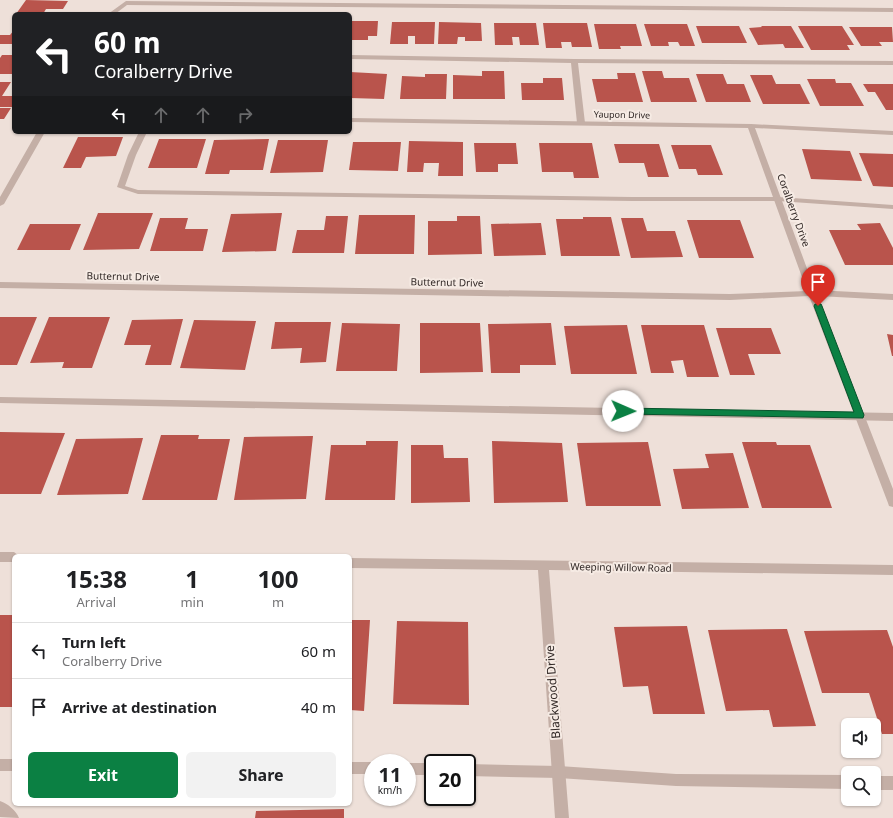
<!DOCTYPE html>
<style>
body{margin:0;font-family:"Noto Sans",sans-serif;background:#f2f2f2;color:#202124;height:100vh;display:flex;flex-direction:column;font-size:15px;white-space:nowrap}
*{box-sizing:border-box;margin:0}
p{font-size:13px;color:#757577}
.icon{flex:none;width:22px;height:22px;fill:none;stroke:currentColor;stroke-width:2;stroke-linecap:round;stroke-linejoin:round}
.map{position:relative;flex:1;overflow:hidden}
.side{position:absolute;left:12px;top:554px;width:340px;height:252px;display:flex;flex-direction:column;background:#fff;border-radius:6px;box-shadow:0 1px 3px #0004}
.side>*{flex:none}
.hud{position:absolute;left:12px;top:12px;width:340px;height:122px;border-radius:6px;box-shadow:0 1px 3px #0004;background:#202124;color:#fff;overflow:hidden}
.fabs{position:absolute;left:841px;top:718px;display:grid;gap:8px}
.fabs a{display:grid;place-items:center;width:40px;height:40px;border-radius:6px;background:#fff;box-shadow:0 1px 3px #0004;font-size:20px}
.speed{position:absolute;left:364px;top:754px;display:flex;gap:8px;font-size:20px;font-weight:700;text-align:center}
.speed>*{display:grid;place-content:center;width:52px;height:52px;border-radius:50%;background:#fff;box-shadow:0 1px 3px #0004;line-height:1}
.speed small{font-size:10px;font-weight:400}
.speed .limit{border:2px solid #111;border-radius:6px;background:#fff;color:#111}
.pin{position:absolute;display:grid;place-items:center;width:34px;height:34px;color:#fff;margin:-41px -17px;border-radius:50% 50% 50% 0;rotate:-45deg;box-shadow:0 0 4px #0007}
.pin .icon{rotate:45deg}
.me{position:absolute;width:44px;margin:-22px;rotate:91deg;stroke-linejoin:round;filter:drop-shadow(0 0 3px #0008)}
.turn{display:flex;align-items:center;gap:14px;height:84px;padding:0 16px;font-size:18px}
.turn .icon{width:52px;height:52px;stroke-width:2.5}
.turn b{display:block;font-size:28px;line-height:34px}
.lanes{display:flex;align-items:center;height:38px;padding:0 16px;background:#0003;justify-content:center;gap:20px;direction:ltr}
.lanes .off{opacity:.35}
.eta{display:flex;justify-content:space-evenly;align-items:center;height:68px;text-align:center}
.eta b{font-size:24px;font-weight:700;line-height:28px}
.cta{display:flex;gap:8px;margin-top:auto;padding:8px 16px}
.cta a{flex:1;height:46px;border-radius:6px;background:#0b8043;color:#fff;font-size:16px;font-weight:700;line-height:46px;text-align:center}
.cta a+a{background:#f2f2f2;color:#202124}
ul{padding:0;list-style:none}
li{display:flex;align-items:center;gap:12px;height:56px;padding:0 16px;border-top:1px solid #e0e0e0}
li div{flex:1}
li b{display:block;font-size:15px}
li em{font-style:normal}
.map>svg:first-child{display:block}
</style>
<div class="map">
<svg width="893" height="818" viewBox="0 0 893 818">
<rect width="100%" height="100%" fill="#eee0d9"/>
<path fill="#b9544c" d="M26,0L68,1L63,9H46L43,14H16Z
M350,21H378L377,36H368V40H352L351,44H350Z
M392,22H435L434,44H415V36H408V44H390Z
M439,22L481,23L482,41H465V37H458L457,44H438Z
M494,23H536L539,45H520L519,37H512L513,45H495Z
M543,23H587L592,47H572L571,42H561L562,48H546Z
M594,24H636L642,46H620L621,49H599Z
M644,24H687L695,46H680L678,42H668L669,46H651Z
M696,26H739L747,43H702Z
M761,26H791L804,48H785L783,44L758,45L749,28L762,27Z
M798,26H842L854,45H847L850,50H811Z
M849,27H892L893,42H879L882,46H861Z
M14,30V44H0V35H10Z
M2,55H14V74H0V58Z
M482,71H504L505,99H453V75L482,76Z
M642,71H662L664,78H689L697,102H651Z
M350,72L387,74L384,99L350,98Z
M617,73H635L643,102H597L592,79H618Z
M425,74H447L446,99H400L402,76L425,77Z
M696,74H723L727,84H744L751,102H706Z
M750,75H772L776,84H800L810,104H763Z
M543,78H562L564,100H522L521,83H543Z
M807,79H835L836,83H851L864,106H820Z
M0,82H11L2,96H14V107H0Z
M863,84H893V110H886L875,92H868Z
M0,108H11L4,119H0Z
M78,137H123L116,156L86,157L81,168H63Z
M159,139H206L197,168H148Z
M269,139L263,170H230L229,174H205L214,140Z
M278,140H328L323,172L270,173Z
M409,141L463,142V176H438L439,163H424L423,172H407Z
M353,142H401L398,171L349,170Z
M474,143H516L518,164H498V172H476Z
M539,143H592L599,178H574L573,172H542Z
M614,144H659L669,177H648L644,163H619Z
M671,145H711L723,175H698L696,169H679Z
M802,149L850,151L862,181L811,179Z
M859,153L893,154V187L873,186Z
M98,213H153L139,249L83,250Z
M282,213L276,251L222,252L231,214Z
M359,215H415L414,254H355Z
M326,216H348L344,253H292L297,230H324Z
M457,216H480L482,254L428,255V221H457Z
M583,217H611L620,256H561L556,219H583Z
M160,218H188L185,229H208L203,251H150Z
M621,218H643L647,231H675L683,257L631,258Z
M687,220H740L754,258H699Z
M541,223L546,255L494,256L491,224Z
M880,223L893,248V265H845L829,230H861L857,224Z
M30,224H81L70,250H17Z
M0,317H37L17,365H0Z
M49,317H110L92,368H62L64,362L30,363Z
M183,319L171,365H145L151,345H124L132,320Z
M194,320L256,321L245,370L180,368Z
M275,322H331L326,362L300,363L302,348L271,349Z
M342,323L400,324L397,371H336Z
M420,323H480L483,372L420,373Z
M551,323L556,365H520V373H491L488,324Z
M627,325L637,374H571L564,326Z
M641,325H704L719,377H687L683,360L671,361L674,373H651Z
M716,328H771L781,354H748L755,375H730Z
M887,334L893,335V356H892Z
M0,432L65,433L41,494H0Z
M161,435H199L198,439H230L217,500H142Z
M313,436L306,499L234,500L244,437Z
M143,438L128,494L57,495L76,439Z
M366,441H398L395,500H325L331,445H366Z
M492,441L562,443L568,502L494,503Z
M648,442L661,506H586L577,443Z
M742,442H776L777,445H810L832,508H762Z
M411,445H443L444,458H468L470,502L411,503Z
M733,453L749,508L682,509L673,469L709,468L705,454Z
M0,615H14V707H0Z
M350,620H370L364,711L350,710Z
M397,621L468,622L469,705L393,704Z
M687,626L705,714H653L648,686L623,687L614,627Z
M787,629L816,726L773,727L769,710L726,711L708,630Z
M887,630L893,647V734H882L869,693H822L804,631Z
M344,809V818H255L256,811Z"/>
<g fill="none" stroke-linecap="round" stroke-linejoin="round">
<path fill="#c4afa6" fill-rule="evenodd" d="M350,55L574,59L893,61V65L578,63L585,123L581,125L577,123L571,63L350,59Z
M139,132H147L136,155L125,186L138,190L632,197H778L893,205V209L778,201H632L138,194L117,187L128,155Z
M0,397L893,413V421L0,403Z
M0,759H14V771H0Z
M350,762H373L377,763H373V774H350Z
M406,763H434L433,775H407Z
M467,764L559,766L676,774L848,775V789L676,786L559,778L467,776Z
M874,776H893V790H874Z
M0,801C8,804 16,810 19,818L0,817Z"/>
<path fill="#c4afa6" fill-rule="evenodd" d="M126,1L893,8V12L127,5L115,14H108Z
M350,118L751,124L893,131V135L755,128L815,290L893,294V300L818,296L893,489V507L889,506L888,503L809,296L730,300L0,288V282L730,294L807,291L748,128L350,122Z
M37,132H45L4,204L0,206V197Z
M0,552H14L19,556H14V562H0Z
M350,558L893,565V575L549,570L569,818H555L538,570L350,568Z"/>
</g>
<path fill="#0b8043" stroke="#07532c" d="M815,304H821L822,306L864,415L863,418L623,414L618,411L623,408L854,412L814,306Z"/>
<g text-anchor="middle" stroke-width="4" stroke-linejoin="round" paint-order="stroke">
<g font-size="9" fill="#312826" stroke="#f6ebe4">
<text transform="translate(622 115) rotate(1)" y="3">Yaupon Drive</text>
</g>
<g font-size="10" fill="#312826" stroke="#f6ebe4">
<text transform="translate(794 210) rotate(70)" y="4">Coralberry Drive</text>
<text transform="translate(123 276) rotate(1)" y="4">Butternut Drive</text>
<text transform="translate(447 282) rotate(1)" y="4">Butternut Drive</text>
<text transform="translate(621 567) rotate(1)" y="4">Weeping Willow Road</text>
</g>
<g font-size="12" fill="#312826" stroke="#f6ebe4">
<text transform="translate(553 692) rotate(-94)" y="4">Blackwood Drive</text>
</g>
</g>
</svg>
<div class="fabs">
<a><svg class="icon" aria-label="sound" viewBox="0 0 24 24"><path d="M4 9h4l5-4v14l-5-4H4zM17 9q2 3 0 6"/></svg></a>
<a><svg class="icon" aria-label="search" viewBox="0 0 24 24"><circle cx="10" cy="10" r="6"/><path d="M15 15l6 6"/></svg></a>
</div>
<div class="speed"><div>11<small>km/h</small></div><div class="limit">20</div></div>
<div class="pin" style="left:818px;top:306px;background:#d93025"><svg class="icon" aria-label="arrive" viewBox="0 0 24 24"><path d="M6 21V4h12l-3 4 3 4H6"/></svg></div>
<svg class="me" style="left:623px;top:411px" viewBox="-20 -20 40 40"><circle r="19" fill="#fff"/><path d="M0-13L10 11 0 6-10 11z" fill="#0b8043"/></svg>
<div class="hud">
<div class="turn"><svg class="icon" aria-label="left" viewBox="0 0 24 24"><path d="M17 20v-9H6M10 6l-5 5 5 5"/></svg><div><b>60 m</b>Coralberry Drive</div></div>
<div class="lanes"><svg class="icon" aria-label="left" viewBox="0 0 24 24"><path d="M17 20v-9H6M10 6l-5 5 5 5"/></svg><svg class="icon off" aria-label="ahead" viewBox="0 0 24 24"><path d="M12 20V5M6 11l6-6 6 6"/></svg><svg class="icon off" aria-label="ahead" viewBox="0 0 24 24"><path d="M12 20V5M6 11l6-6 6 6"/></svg><svg class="icon off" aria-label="right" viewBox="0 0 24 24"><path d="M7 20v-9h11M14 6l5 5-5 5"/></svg></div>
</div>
<section class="side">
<div class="eta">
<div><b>15:38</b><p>Arrival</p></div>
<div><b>1</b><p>min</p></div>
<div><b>100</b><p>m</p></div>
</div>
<ul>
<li><svg class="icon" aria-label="left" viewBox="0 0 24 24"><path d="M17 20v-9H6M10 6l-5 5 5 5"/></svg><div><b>Turn left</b><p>Coralberry Drive</p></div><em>60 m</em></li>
<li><svg class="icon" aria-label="arrive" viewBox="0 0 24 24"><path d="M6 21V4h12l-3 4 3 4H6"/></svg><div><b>Arrive at destination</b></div><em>40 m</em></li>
</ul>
<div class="cta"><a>Exit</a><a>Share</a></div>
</section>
</div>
